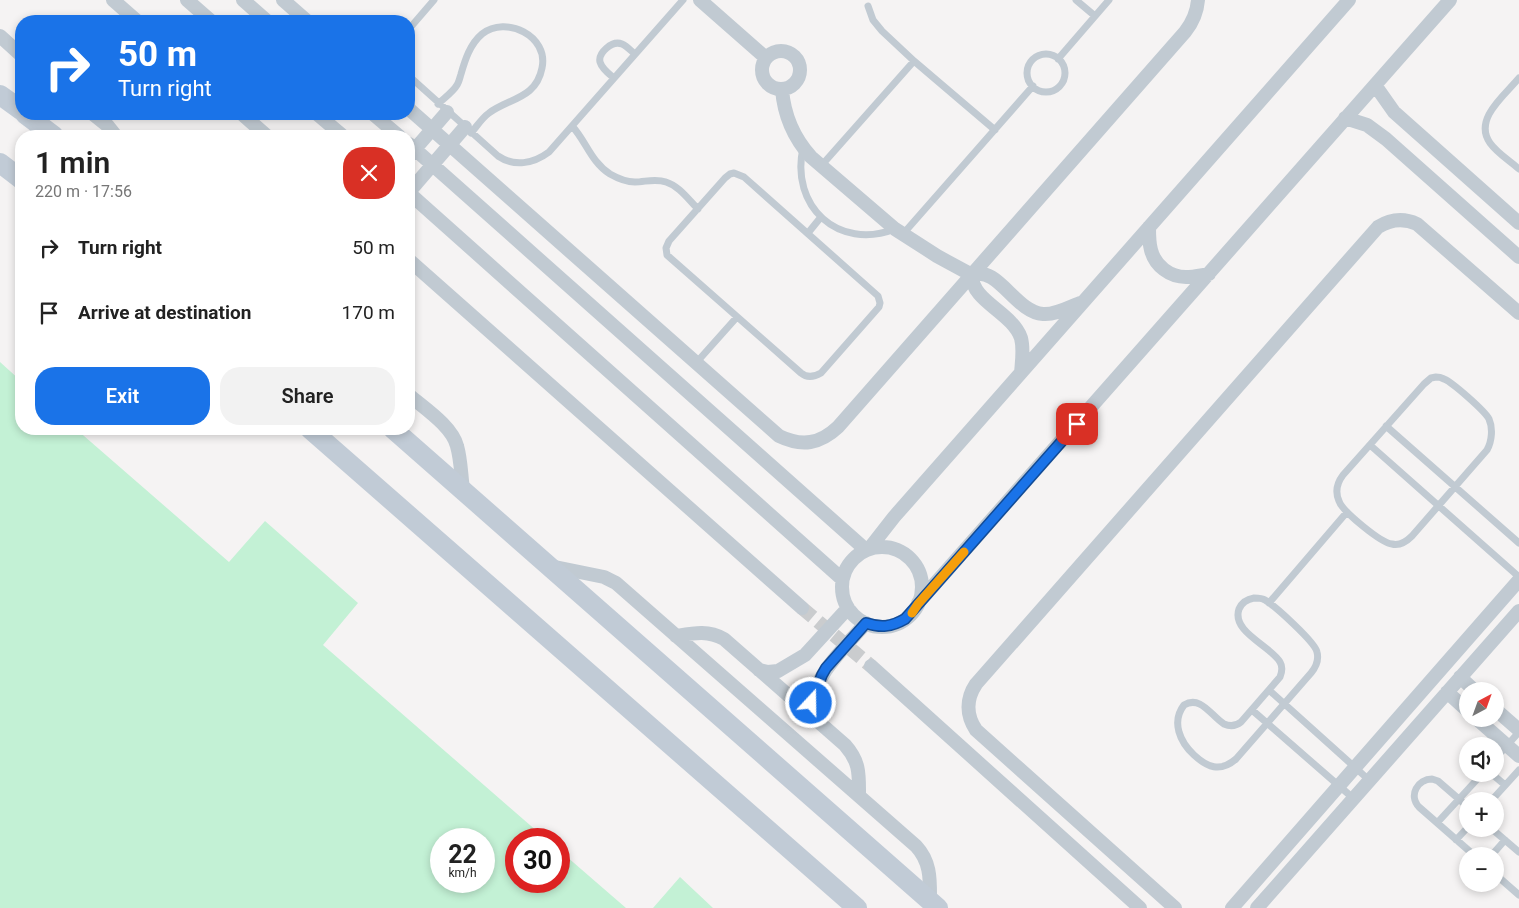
<!DOCTYPE html>
<meta charset="utf-8">
<style>
body{margin:0;font-family:Roboto,sans-serif;background:#f2f2f2;color:#222;height:100vh;display:flex;flex-direction:column;font-size:19px;white-space:nowrap}
*{box-sizing:border-box;margin:0}
p{font-size:16px;color:#767676}
.icon{flex:none;width:28px;height:28px;fill:none;stroke:currentColor;stroke-width:2;stroke-linecap:round;stroke-linejoin:round}
.map{position:relative;flex:1;overflow:hidden}
.panel{position:absolute;left:15px;top:130px;width:400px;height:305px;display:flex;flex-direction:column;background:#fff;border-radius:20px;box-shadow:0 2px 8px #0003}
.panel>*{flex:none}
.banner{position:absolute;left:15px;top:15px;width:400px;height:105px;border-radius:20px;box-shadow:0 2px 8px #0003;background:#1a73e8;color:#fff;overflow:hidden}
.needle{width:32px;rotate:41deg}
.buttons{position:absolute;left:1459px;top:682px;display:grid;gap:10px}
.buttons a{display:grid;place-items:center;width:45px;height:45px;border-radius:50%;background:#fff;box-shadow:0 2px 8px #0003;font-size:25px}
.speed{position:absolute;left:430px;top:828px;display:flex;gap:10px;font-size:25px;font-weight:700;text-align:center}
.speed>*{display:grid;place-content:center;width:65px;height:65px;border-radius:50%;background:#fff;box-shadow:0 2px 8px #0003;line-height:1}
.speed small{font-size:12px;font-weight:400}
.speed .limit{border:8px solid #d22;background:#fff;color:#111}
.pin{position:absolute;display:grid;place-items:center;width:42px;height:42px;color:#fff;margin:-21px;border-radius:10px;box-shadow:0 2px 8px #0006}
.me{position:absolute;width:55px;margin:-28px;rotate:21deg;stroke-linejoin:round;filter:drop-shadow(0 0 4px #0008)}
.turn{display:flex;align-items:center;gap:18px;height:105px;padding:0 20px;font-size:22px}
.turn .icon{width:65px;height:65px;stroke-width:2.5}
.turn b{display:block;font-size:35px;line-height:42px}
.round{display:grid;place-items:center;flex:none;width:52px;height:52px;border-radius:20px;background:#f2f2f2}
.summary{display:flex;align-items:center;justify-content:space-between;height:85px;padding:0 20px}
h1{font-size:30px;font-weight:600;line-height:38px}
.action{display:flex;gap:10px;margin-top:auto;padding:10px 20px}
.action a{flex:1;height:58px;border-radius:20px;background:#1a73e8;color:#fff;font-size:20px;font-weight:600;line-height:58px;text-align:center}
.action a+a{background:#f2f2f2;color:#222}
ul{padding:0;list-style:none}
li{display:flex;align-items:center;gap:15px;height:65px;padding:0 20px}
li div{flex:1}
li b{display:block;font-size:19px}
li em{font-style:normal}
.map>svg:first-child{display:block}
</style>
<div class="map">
<svg width="1519" height="908" viewBox="0 0 1519 908">
<rect width="100%" height="100%" fill="#f5f3f3"/>
<path fill="#c3f1d5" fill-rule="evenodd" d="M0,362L21,381V429H76L229,562L265,521L358,603L323,645L546,839H516V881H559V850L626,908H0ZM441,839H484V881H441Z
M680,877L713,908H653Z"/>
<g fill="none" stroke-linecap="round" stroke-linejoin="round">
<path stroke="#caccce" stroke-width="14" stroke-dasharray="14 7" stroke-linecap="butt" d="M802,608L871,666"/>
<path stroke="#c1cad2" stroke-width="7" d="M1076,0L1095,16
M868,6L873,20L882,31L914,61L995,130
M409,29L434,0
M1027 73a19 19 0 1 1 38 0a19 19 0 1 1-38 0Z
M1058,59L1109,0
M409,76L498,156C514,167 533,164 549,152L683,0
M614,78C609,74 602,69 600,62C598,53 612,40 622,44C627,46 631,51 635,54
M1519,78C1505,95 1473,119 1490,143C1497,153 1510,161 1519,169
M438,104C444,98 453,92 457,85C459,82 460,77 461,74C465,60 470,44 482,34C506,15 549,36 542,68C536,99 509,98 489,113C482,118 477,126 471,133
M572,126C586,141 591,162 610,174C617,178 626,182 635,182C645,182 655,178 666,182C679,186 688,199 698,209
M803,148C790,206 838,251 895,229
M821,166L914,61
M734,173L744,177L878,296L880,303L879,307L821,373C814,377 807,378 801,373L667,255L666,248L669,241L725,178L730,174Z
M808,233L821,217
M903,234L1033,86
M696,363L737,317
M1436,377C1440,377 1440,377 1444,379C1452,382 1485,411 1489,419C1493,428 1492,441 1487,450L1412,536C1406,542 1400,546 1392,544C1381,543 1342,511 1339,501C1335,492 1337,483 1343,475L1424,384L1431,378Z
M1386,426L1519,543
M1370,445L1519,577
M1254,598C1258,598 1262,598 1265,600C1275,606 1315,642 1317,652C1319,660 1316,667 1311,673L1236,759C1220,773 1207,767 1194,755C1180,742 1171,722 1184,705C1201,695 1211,716 1224,724C1231,727 1236,726 1241,722L1280,677C1282,672 1283,667 1280,662C1271,646 1231,632 1239,609C1242,602 1248,599 1254,598Z
M1269,603L1347,512
M1269,690L1369,780
M1252,710L1353,798
M1495,759L1519,732
M1492,774L1505,785
M1491,801L1519,770
M1468,807L1438,781L1432,779C1418,779 1408,795 1419,807L1475,856
M1437,823L1482,774
M1492,829L1519,852
M1456,840L1468,827
M1491,856L1505,840
M1495,874L1519,895"/>
<path stroke="#c1cad2" stroke-width="14" d="M113,0L137,21
M187,0L211,21
M243,0L267,21
M283,0L307,21
M700,0L766,58
M0,36L21,55
M762 70a19 19 0 1 1 38 0a19 19 0 1 1-38 0Z
M1375,85L1394,112L1519,223
M782,89C784,116 793,137 811,157L895,229L937,256L972,275C998,265 1015,312 1043,314C1056,315 1069,307 1080,303
M409,109L779,436C802,447 820,444 838,427L1185,32C1193,22 1197,13 1198,0
M93,114L108,126L116,136
M242,114L267,136
M317,114L343,136
M373,114L399,136
M1345,118L1367,125L1386,139L1519,257
M409,144L866,550
M409,156L447,112
M409,192L465,127
M409,193L842,579
M1149,227C1149,235 1149,243 1151,250C1155,266 1170,277 1186,277C1193,277 1202,275 1209,274
M409,260L802,608
M972,275C971,301 1012,312 1021,338C1024,349 1022,361 1021,373
M409,395C424,408 452,426 457,446C461,460 461,475 463,489
M842 587a40 40 0 1 1 80 0a40 40 0 1 1-80 0Z
M869,549L894,517L1349,0
M550,566L604,577L616,583L916,846C931,862 930,880 930,900
M918,603L1450,0
M676,636C694,633 708,630 724,639L845,745C860,762 859,774 859,795
M871,666L1140,908
M759,670L768,672L778,671L805,655L848,608
M1460,677L1475,691
M1447,692L1468,711
M1495,709L1519,730
M809,713C813,676 842,650 866,623
M1477,719L1519,756
M1175,908L976,730C966,715 966,699 976,684L1378,227C1391,219 1404,218 1417,224L1519,313
M1232,908L1519,580
M1257,908L1519,611"/>
<path stroke="#c1cbd6" stroke-width="20" d="M0,95L21,110
M25,114L54,136
M0,163L21,179
M310,429L857,908
M393,429L938,908"/>
</g>
<g fill="none" stroke-linecap="round" stroke-linejoin="round">
<defs>
<path id="route" d="M811,703L822,675L826,668L866,623C881,628 891,627 905,619L1077,424"/>
</defs>
<use href="#route" stroke="#114b97" stroke-width="12"/>
<use href="#route" stroke="#1a73e8" stroke-width="9"/>
<path stroke="#f59e0b" stroke-width="9" d="M912,613L918,604L964,552"/>
</g>
</svg>
<div class="buttons">
<a><svg class="needle" viewBox="-14 -14 28 28"><path d="M0-13l5 13h-10z" fill="#e53935"/><path d="M0 13l5-13h-10z" fill="#767676"/></svg></a>
<a><svg class="icon" aria-label="sound" viewBox="0 0 24 24"><path d="M4 9h4l5-4v14l-5-4H4zM17 9q2 3 0 6"/></svg></a>
<a>+</a>
<a>−</a>
</div>
<div class="speed"><div>22<small>km/h</small></div><div class="limit">30</div></div>
<div class="pin" style="left:1077px;top:424px;background:#d93025"><svg class="icon" aria-label="arrive" viewBox="0 0 24 24"><path d="M6 21V4h12l-3 4 3 4H6"/></svg></div>
<svg class="me" style="left:811px;top:703px" viewBox="-20 -20 40 40"><circle r="17" fill="#1a73e8" stroke="#fff" stroke-width="3"/><path d="M0-11L8 9 0 5-8 9z" fill="#fff"/></svg>
<div class="banner">
<div class="turn"><svg class="icon" aria-label="right" viewBox="0 0 24 24"><path d="M7 20v-9h11M14 6l5 5-5 5"/></svg><div><b>50 m</b>Turn right</div></div>
</div>
<section class="panel">
<div class="summary"><div><h1>1 min</h1><p>220 m · 17:56</p></div><a class="round" style="background:#d93025;color:#fff"><svg class="icon" aria-label="close" viewBox="0 0 24 24"><path d="M6 6l12 12M18 6L6 18"/></svg></a></div>
<ul>
<li><svg class="icon" aria-label="right" viewBox="0 0 24 24"><path d="M7 20v-9h11M14 6l5 5-5 5"/></svg><div><b>Turn right</b></div><em>50 m</em></li>
<li><svg class="icon" aria-label="arrive" viewBox="0 0 24 24"><path d="M6 21V4h12l-3 4 3 4H6"/></svg><div><b>Arrive at destination</b></div><em>170 m</em></li>
</ul>
<div class="action"><a>Exit</a><a>Share</a></div>
</section>
</div>
